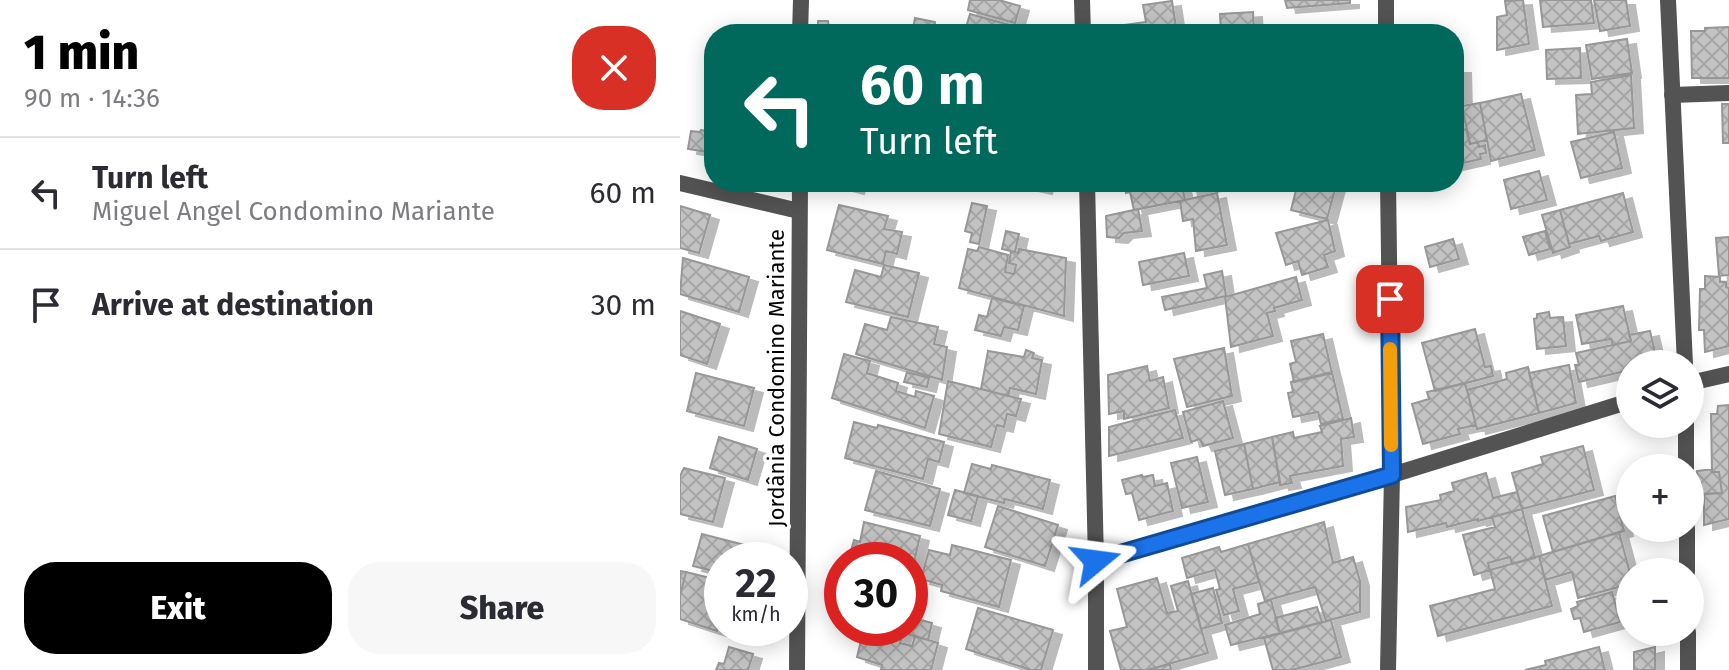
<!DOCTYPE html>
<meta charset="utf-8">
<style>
body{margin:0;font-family:"Fira Sans",sans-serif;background:#f7f7f7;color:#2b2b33;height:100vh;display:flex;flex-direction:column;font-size:30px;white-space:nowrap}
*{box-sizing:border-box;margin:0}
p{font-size:26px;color:#7c7c81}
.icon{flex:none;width:44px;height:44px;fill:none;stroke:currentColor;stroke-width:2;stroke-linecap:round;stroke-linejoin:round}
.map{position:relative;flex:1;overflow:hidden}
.sheet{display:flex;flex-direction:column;background:#fff;width:680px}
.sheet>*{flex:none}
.top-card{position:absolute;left:24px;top:24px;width:760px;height:168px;border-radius:32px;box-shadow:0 4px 20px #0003;background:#00695c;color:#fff;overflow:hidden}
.tools{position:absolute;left:936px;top:350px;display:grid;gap:16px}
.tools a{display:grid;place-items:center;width:88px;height:88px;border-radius:50%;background:#fff;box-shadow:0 4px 20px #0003;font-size:40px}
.speed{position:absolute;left:24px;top:542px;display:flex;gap:16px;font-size:40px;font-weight:700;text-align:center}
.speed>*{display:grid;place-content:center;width:104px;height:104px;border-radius:50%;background:#fff;box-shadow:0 4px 20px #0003;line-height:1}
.speed small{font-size:20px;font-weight:400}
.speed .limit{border:12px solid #d22;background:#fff;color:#111}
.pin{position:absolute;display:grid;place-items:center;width:68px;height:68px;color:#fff;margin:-34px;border-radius:16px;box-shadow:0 4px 12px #0006}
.me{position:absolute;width:88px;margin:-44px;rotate:74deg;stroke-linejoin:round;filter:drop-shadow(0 0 6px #0008)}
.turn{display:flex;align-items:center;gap:28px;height:168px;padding:0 24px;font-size:36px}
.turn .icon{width:104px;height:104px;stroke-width:2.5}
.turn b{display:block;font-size:56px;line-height:68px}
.round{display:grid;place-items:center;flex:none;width:84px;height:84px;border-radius:32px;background:#f7f7f7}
.overview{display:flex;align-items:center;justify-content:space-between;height:136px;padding:0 24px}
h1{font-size:48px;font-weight:800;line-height:60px;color:#000}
.primary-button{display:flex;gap:16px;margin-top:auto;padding:16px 24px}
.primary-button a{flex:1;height:92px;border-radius:32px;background:#000;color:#fff;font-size:32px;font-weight:800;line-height:92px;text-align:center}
.primary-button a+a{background:#f7f7f7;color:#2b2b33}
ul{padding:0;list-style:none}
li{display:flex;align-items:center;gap:24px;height:112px;padding:0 24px;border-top:2px solid #e1e1e2}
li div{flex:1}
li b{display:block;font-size:30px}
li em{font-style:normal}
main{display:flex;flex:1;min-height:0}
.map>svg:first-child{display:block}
</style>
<main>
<section class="sheet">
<div class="overview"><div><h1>1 min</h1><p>90 m · 14:36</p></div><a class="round" style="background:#d93025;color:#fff"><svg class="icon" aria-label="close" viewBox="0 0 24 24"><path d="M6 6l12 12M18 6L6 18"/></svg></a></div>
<ul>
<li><svg class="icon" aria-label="left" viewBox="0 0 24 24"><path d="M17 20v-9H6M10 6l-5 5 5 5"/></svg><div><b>Turn left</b><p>Miguel Angel Condomino Mariante</p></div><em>60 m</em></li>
<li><svg class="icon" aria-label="arrive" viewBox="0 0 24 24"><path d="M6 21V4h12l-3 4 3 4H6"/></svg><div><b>Arrive at destination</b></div><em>30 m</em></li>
</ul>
<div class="primary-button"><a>Exit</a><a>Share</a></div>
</section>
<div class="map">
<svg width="1049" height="670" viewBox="0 0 1049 670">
<defs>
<pattern id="building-cross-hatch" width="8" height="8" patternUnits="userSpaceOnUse" patternTransform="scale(2)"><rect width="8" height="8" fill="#c3c3c3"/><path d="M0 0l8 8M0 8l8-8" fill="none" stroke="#a6a6a6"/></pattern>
<filter id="shadow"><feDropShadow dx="9" dy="5" stdDeviation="0" flood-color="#0004"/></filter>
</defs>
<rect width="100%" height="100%" fill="#fff"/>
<path fill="url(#building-cross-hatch)" stroke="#979797" stroke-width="2" filter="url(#shadow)" d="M290,0H319L340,6L335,23L288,10Z
M605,0H670V3L607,8Z
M843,0L849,44L817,50V17L827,15L825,1Z
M860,0H911L914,23L863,27Z
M914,0H946L950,26L920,31Z
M492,1L497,34H430L429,27L466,22L463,5Z
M573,12L574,34H541L540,14Z
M290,14L358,33L284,34Z
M235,18L255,22L253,34H232Z
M138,21H148L149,31L176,30V34H138Z
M1049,27V78H1012L1011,31H1025V28Z
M947,39L952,73L912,79L906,45Z
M900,48L901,78L867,79L866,50Z
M774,68H782L783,106L774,108Z
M951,75L954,128L898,134L896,95L912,94L911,82Z
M841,94L855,150L811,161L800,103Z
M800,103L807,140L790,144L782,106Z
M1042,104H1049V143H1043Z
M782,106L785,121L774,124V108Z
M786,129L790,144L798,142L799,147L805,145L806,153L800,154L801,159L774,165V132Z
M21,130L34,132V153L8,149L11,131L20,132Z
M934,132L942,168L901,178L891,142Z
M859,171L867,200L831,209L824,180Z
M148,182H177L175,189Z
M331,182H365L363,189Z
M444,182H501L505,200L454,210L450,192L446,193Z
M507,182H551L509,191Z
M618,182H657L647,219L611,210Z
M537,193L547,245L516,251L513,219L503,221L500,201Z
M943,193L953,232L921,241L919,236L889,244L880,210Z
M292,203L307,206L299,244L290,242L292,233L285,231Z
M159,205L208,216L204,229L222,232L217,254L206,251L203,264L147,250Z
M0,206L30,215L19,253L0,248Z
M458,209L462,231L444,233L439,238L427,237L426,216Z
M880,210L890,247L873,253L862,215Z
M648,220L655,251L644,255L648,267L622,275L618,261L606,265L596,233Z
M326,231L339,234L335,252L322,249Z
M865,231L870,249L849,255L843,237Z
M1049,237V275L1039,276L1036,238Z
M773,239L779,259L750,267L745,247Z
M299,247L328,255L325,272L334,274L336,265L329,263L331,251L338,253L339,249L386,258L384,316L279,288L288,249L297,251Z
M504,253L509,276L463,285L459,262Z
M3,258L69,277L59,312L0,294Z
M204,265L239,273L228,317L166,302L175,270L201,277Z
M542,271L546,296L485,310L482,297L527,288L524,275Z
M1025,276L1040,277V282H1046V287L1049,288V346L1025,352L1024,330H1019L1020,289H1025Z
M616,277L622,300L594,308L595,311L587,313L593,336L551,347L545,297Z
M312,298L344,306L338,330L324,327L321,336L295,330L299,315L307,317Z
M943,306L951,341L933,345L931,339L902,344L896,315Z
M0,311L40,324L27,364L0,355Z
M869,312L870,318L883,317L886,346L857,349L854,319L857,318V314Z
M211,317L258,327L254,344L267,347L262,380L176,354L185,324L207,330Z
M795,329L805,367L811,366L813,376L755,391L742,343Z
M970,331L977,361L950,364V370L899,382L895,365H899L896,353L951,341L949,335Z
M643,334L652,373L614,382L610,364L616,362L611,341Z
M544,348L552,396L507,407L494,359Z
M346,350L354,353L352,358L362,360L356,394L330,388L328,396L301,389L308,351L344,357Z
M164,354L190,361L187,373L218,383L216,391L235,397L236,391L254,396L245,428L152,398Z
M889,365L896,403L859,413L849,373Z
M467,366L470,381L483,377L489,408L444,419V411L429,414L428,375Z
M848,367L859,413L797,429L787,390L827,379L826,373Z
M227,372L249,378L247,387L224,382Z
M652,372L663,419L641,424L638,412L613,417L608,393L613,392L611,382Z
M16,373L74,388L64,426L7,411Z
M268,381L341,399L336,416L327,414L324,427L317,425L311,447L259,434Z
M785,383L796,425L778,429L780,434L743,444L732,404L749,399L747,392Z
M543,401L553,438L523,446L520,439L511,442L503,412Z
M1049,405V519L1024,525V494L1042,493L1039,472H1032L1031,414H1037L1038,406Z
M495,410L503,438L429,456V427Z
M671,418L674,437L661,439L663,466L610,476L612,483L600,485L592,437L613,432L614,438L642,432L640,426Z
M174,422L197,428L198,425L264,442L259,462L248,459L243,479L165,458Z
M39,437L77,449L68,480L30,468Z
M592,437L600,482L573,489L564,444Z
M564,444L573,489L545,495L535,451Z
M903,446L914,490L842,509L832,473L863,464L861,457Z
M517,457L528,502L502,508L491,463Z
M292,464L311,469L312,465L370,480L363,509L325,499L324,503L284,493Z
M4,468L45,478L33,522L0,514V476Z
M1032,469V472H1039L1042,493L1024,494L1023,500H1018L1017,471Z
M196,471L260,489L250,526L185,510Z
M806,473L813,498L837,492L842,509L798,521V519L767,527L766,523L728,532L726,507L761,500L760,495L774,491L772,483Z
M462,475L463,477L473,475L475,486L487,483L493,511L459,520L452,493L446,494L442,480Z
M275,490L298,496L291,521L268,515Z
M935,496L944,531L873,552L863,516Z
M318,506L378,525L365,566L305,547Z
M842,509L855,558L832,564L830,557L808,563L810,570L794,575L783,535L815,527L812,517Z
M184,522L240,536L230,580V560H191L170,554L174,540L180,542Z
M644,522L653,563L673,557L680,581V612L646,621L635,587L585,601L568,544Z
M939,532L950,573V584L898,598L892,572L865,580L859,556Z
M22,534L88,551L86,560H42V573L13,566Z
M568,544L579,582L553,589L559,611L544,615L536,590L540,589L535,570L507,578L502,558L539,547L541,552Z
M272,545L331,560L319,607L261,591L262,585L241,579L249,550L270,555Z
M859,556L872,606L758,636L750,606L815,589L810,570Z
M0,571L6,572L0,596Z
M6,572L42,581V615L37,631L0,619V596Z
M477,578L487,613L498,611L491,586L508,581L528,653L467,670H441L430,631L447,627L437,589Z
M533,588L542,623L521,629L511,594Z
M932,592L940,622L904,632L900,618L894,619L891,609L898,606L897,602Z
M591,600L600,633L551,645L545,625L580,614L578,604Z
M637,607L642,622L600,633L595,618Z
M298,608L373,630L361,670H351L286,649Z
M230,617L252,623L248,640L213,630L230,628Z
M651,620L661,657L612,670H593L584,638Z
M184,628L205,631L206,628L223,633L220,643L232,646L235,636L258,643L251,670H201L202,665L177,657Z
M49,647L73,654L68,670H36L39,663L44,664Z
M919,647L925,670H845L866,665L865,661Z
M975,647V670H954V652Z
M490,664L491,670H467Z"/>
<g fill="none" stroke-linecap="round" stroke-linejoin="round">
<path stroke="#535353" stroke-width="16" d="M992,95L1049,93"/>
<path stroke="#535353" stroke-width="16" d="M402,0L403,34
M706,0V34
M988,0L1005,364
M120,34L121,0
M407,182L416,561V670
M0,183L119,211
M1010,383L1049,374
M1006,424V468
M1007,528V572
M416,561L712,475L950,401
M1008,632V670
M117,670L120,182
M708,670L712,475L708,182"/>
</g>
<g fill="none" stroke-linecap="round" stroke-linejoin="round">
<defs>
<path id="route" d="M416,561L712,475L710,299"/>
</defs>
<use href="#route" stroke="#114b97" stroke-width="20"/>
<use href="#route" stroke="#1a73e8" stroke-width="14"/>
<path stroke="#f59e0b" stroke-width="14" d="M710,349L711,445"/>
</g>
<g text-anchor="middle" stroke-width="7" stroke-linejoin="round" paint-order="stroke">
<g font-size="22" fill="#000" stroke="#fff">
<text transform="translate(96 378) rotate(-90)" y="8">Jordânia Condomino Mariante</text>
</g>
</g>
</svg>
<div class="tools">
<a><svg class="icon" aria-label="layers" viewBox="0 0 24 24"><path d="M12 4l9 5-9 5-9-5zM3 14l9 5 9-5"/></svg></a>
<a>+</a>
<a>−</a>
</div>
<div class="speed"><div>22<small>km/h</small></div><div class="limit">30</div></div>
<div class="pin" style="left:710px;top:299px;background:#d93025"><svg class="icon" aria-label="arrive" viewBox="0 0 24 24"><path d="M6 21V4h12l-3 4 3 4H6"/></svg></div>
<svg class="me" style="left:416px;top:561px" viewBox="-20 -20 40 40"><path d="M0-17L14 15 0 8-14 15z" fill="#1a73e8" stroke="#fff" stroke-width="4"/></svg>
<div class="top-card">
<div class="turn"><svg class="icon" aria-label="left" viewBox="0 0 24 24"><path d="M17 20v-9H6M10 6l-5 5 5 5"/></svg><div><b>60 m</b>Turn left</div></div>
</div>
</div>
</main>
